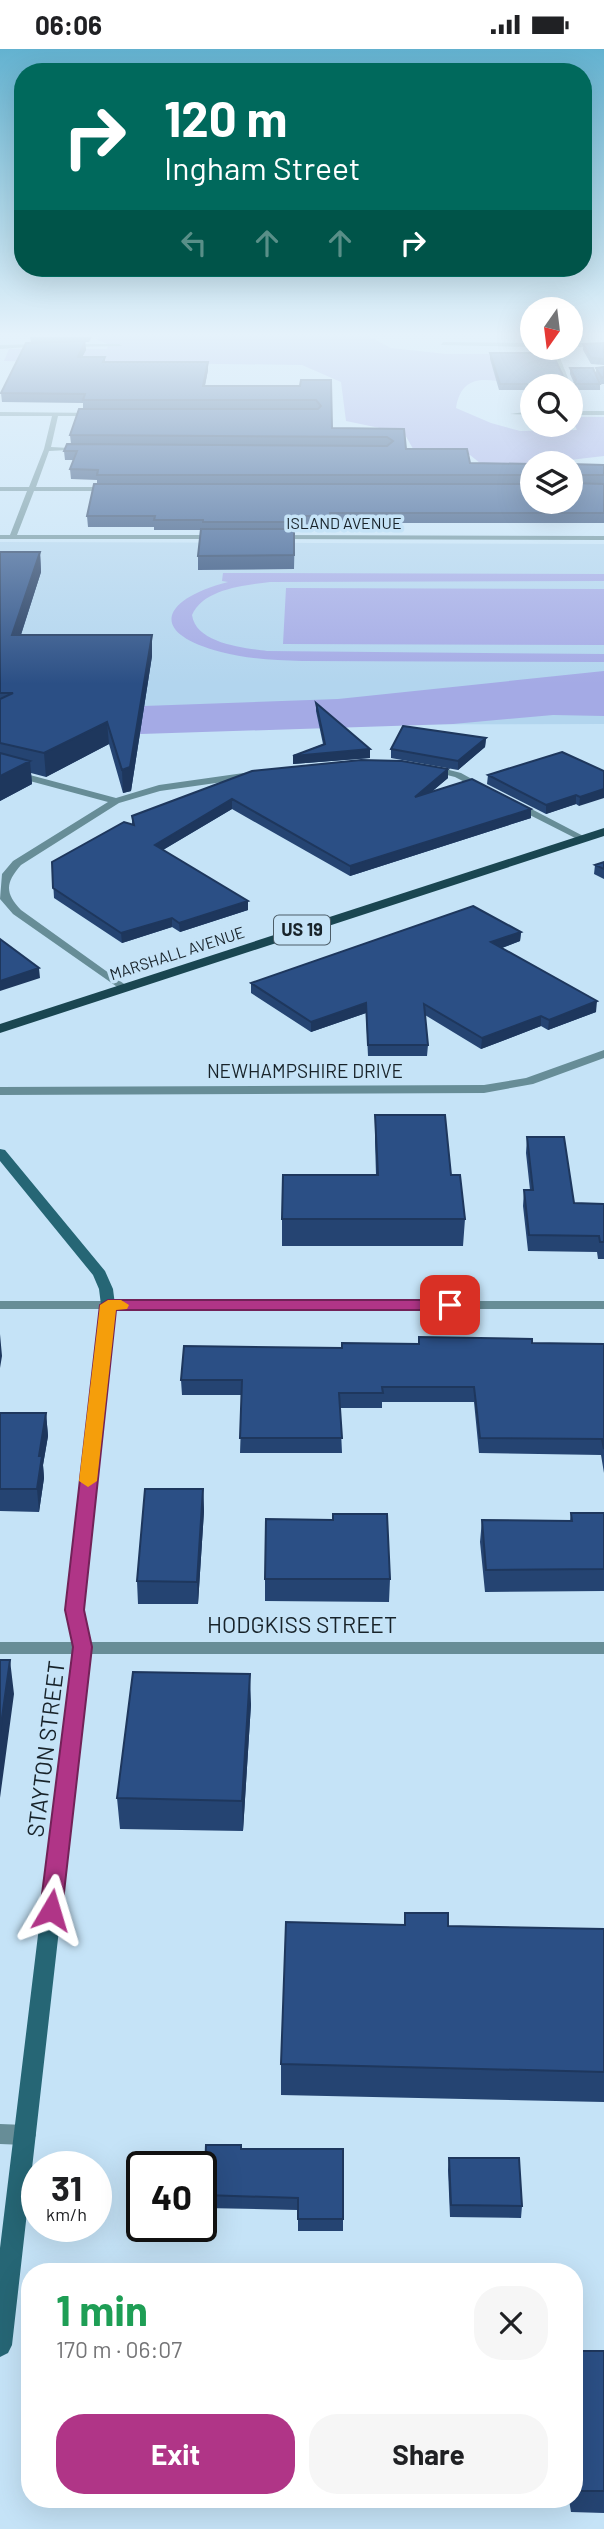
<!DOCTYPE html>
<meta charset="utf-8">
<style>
body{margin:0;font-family:Barlow,sans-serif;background:#f6f6f6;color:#202124;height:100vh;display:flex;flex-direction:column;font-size:26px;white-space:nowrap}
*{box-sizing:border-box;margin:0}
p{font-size:23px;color:#757577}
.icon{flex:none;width:38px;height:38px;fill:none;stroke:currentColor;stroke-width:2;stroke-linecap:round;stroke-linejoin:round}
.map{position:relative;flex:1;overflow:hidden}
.drawer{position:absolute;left:21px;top:2214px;width:562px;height:245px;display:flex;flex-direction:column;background:#fff;border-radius:28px;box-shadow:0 7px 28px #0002}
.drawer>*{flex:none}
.guide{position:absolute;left:14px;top:14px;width:578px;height:214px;border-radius:28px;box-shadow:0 7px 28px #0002;background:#00695c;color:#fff;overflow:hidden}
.needle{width:46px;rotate:194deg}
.buttons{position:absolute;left:520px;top:248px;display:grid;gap:14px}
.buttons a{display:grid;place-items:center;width:63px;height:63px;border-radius:50%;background:#fff;box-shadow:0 7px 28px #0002;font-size:35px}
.speed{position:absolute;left:21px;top:2102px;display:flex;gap:14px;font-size:35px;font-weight:700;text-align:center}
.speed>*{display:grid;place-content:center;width:91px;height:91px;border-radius:50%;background:#fff;box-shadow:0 7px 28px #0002;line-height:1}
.speed small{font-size:18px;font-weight:400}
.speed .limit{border:4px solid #111;border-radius:10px;background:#fff;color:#111}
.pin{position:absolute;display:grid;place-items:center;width:60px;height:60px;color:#fff;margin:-30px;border-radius:14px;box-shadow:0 4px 10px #0006}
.me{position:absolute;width:77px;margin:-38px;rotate:7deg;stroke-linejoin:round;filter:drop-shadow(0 0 5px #0008)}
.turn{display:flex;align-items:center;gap:24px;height:147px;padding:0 35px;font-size:32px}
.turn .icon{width:91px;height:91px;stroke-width:2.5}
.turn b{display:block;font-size:49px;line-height:60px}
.lanes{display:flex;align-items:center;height:66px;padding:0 35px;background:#0003;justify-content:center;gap:35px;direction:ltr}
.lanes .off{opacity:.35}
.round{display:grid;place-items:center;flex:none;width:74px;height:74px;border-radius:28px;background:#f6f6f6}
.headline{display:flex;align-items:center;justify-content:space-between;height:119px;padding:0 35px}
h1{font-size:42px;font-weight:700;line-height:52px;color:#1e9e55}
.primary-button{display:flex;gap:14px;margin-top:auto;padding:14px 35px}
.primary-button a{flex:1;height:80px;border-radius:28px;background:#b03587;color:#fff;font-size:28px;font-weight:700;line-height:80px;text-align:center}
.primary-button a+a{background:#f6f6f6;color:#202124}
.status{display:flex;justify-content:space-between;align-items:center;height:49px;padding:0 35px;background:#fff;direction:ltr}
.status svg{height:19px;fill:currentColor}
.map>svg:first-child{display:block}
</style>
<div class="status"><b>06:06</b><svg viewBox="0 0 49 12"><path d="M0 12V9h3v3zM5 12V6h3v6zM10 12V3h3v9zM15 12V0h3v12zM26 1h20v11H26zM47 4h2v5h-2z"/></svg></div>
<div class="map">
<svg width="604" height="2480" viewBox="0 0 604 2480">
<rect width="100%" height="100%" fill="#c5e3f7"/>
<path fill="#b2d5ee" d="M0,493L604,495V675L0,676Z"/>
<path fill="#a4aae5" d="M99,288H370L391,299L446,305H494L507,334C481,328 461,328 456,359L491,374L520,382L577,381L571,368H604V407L527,416L480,414L470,406L416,405L404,384L346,372L341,333L302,316L4,312L9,300H107L108,295L97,291Z
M223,524L604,525V532L270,533C245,536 203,540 192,566C196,595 245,599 267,602L604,605V613L302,612C275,611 247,610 221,603C144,583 165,549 228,533L222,532Z
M286,539L604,540V596L283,595Z
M604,622V667L553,666L453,675L110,686L8,657H144L338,650Z"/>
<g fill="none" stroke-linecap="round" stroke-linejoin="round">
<path fill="#678d97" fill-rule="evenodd" d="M443,293L532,294V298L441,296Z
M570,294H604V298H570Z
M68,295H119L122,297L66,298Z
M0,296L41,295L44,297L0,300Z
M550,299H556L572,339L567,338Z
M532,362V366L510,365Z
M570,362H604V366H570Z
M0,363L99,364L97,367H58L51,398L87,400L49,402L36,438H111L114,440L111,442H34L17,486H218L222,488L218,490H0V486H10L27,442H0V438H29L44,400L52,367H0Z
M273,486L604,487V491L276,490Z
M430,716L461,724L488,739L480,741L455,728L427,721V717Z
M0,718L116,749L159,736L257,722L262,725L257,728L160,742L119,754L21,816C5,834 5,844 21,861L127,937L129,939L123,942L13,865L0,850L2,825L13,812L108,753L0,724Z
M514,754H520L589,790L581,792L514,758Z
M604,1001V1009L533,1035L484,1044L0,1046V1038L484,1036L526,1029Z
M0,1252H604V1260H0Z
M0,1593H604V1605H0Z
M0,2075L25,2076L33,2079L36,2086L33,2093L25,2096L0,2095Z"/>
<path fill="#266675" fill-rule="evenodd" d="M0,1100L5,1101L105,1222L113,1240L115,1256L82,1561L91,1598L12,2296L8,2304L0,2308V2199L73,1598L66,1561L101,1256L99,1240L93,1226L0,1112Z"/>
<path fill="#1a4651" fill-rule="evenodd" d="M604,779V787L0,984V975Z"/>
</g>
<path fill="#254472" d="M30,288H92L89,293H85L86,301L82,308H105V313L208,321L205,337H300L331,331L332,379L404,380L406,400L470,414L532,415V453H570V415L604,416V474H330V477H295L294,520L198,521V507L201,481H154V478H88L87,467L97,435V431L71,430L70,420L73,411H65L64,402L71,395L70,386L83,360V354L2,353L1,344L31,293Z
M604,294V316L591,315L583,301V295Z
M490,304L567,335V338H532V341H499L490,310Z
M604,318V335H601L596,325V319Z
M570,319L600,335V341H573L574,334L570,325Z
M0,503H40L41,523L21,586H152V607L131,742L123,744L109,695L46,728L31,724L32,735L0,752Z
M316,654L370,709L293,715V707L323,695L316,662Z
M486,689L485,698L458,721L391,709V700Z
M448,720V729L431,743L531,760V769L350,827L232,760L163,801L248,852V861L180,883L172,878L122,894L54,849L52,813L132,775V767L252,722Z
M604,722L579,757L576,755L546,765L487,735L488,726Z
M604,813V830L594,825L595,816Z
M521,883L520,892L502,899L596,963L548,981L541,977L481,1000L425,966L428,996L427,1007H368L366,964L311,983L251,944V934Z
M375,1066L451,1126L465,1170L463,1197H282V1170L376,1126L375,1092Z
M527,1088L574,1154L604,1155V1210H598L597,1203L528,1202L523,1157L524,1141H530L526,1104Z
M419,1288L532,1294L604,1295V1424L601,1406L479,1404L474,1353H382V1359H340L342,1404H240L242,1346H182L181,1331L342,1299L419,1295Z
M0,1364H46L48,1387L43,1416L44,1429L39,1463L0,1462Z
M203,1440L204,1462L198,1555H138L137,1532Z
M571,1464H604V1542L485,1543L480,1493L482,1471L570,1472Z
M265,1530H390L389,1553L265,1552Z
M251,1655L243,1782L120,1780L117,1749Z
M405,1864L448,1877L604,1880V2053L281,2046V2015L405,1876Z
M241,2100H343V2182H298V2161L204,2159V2146Z
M449,2109L522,2157L521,2169L450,2168L448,2121Z
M574,2302H604V2464L571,2463L569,2451L493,2450H574Z
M317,2450H387V2454L317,2453Z"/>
<path fill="#1e375d" d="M85,292L86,301L78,316V308Z
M208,313V321L203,345V337Z
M40,503L41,523L14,607L12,586Z
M152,586V607L131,742L123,744L122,721Z
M107,673L109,695L46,728L44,704Z
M486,689L485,698L458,721V712Z
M370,700V709L293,715V707Z
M30,712L32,735L0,752V727Z
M448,720V729L415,757V748Z
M604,740V749L579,757L580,748Z
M576,746V755L546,765V756Z
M232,750V760L156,805L155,796Z
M531,760V769L350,827V817Z
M248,852V861L180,883L179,874Z
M172,869V878L122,894L121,884Z
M521,883L520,892L491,903V893Z
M39,919L40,929L0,942V932Z
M597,952L596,963L548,981L549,971Z
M366,954V964L311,983V973Z
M541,967V977L481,1000L482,989Z
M0,1285L2,1307L0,1319Z
M46,1364L48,1387L43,1416L44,1429L39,1463L37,1440L39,1407Z
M203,1440L204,1462L198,1555L197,1533Z
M10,1611L14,1645L0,1749V1683Z
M250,1625L251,1655L243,1782L242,1752Z"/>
<path fill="#2b4f85" stroke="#1e375d" stroke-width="2" d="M85,292L78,308H105L103,313H208L203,337H300L301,331H331L332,379L404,380L406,400H467L470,414L532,415V426H97L98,421L70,420L77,402H64L67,395L387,397L393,392L387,388L70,386L79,360H318L321,357L316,351H83L85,345L1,344L26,294Z
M604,294V310L591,309L583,295Z
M490,304H552L567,335H500Z
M604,318V328L602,329L596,319Z
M570,319H593L600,335H574L576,331Z
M570,415L604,416V426H570Z
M570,434L604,435V464H330V467H295V473H203V471H154L155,467H87L94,435H532V453H570Z
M201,480H294V506L198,507Z
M0,503H40L12,586H152L130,718L122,721L107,673L44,704L0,694V650L13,644H0Z
M316,654L370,700L293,707L325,695Z
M403,677L486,689L458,712L391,700Z
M562,703L604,722V740L580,748L576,746L546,756L488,726Z
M0,704L30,712L0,727Z
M361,711L402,712L448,720L415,748L472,730L531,760L350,817L232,750L155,796L248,852L179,874L172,869L121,884L53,839L52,813L124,773L134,776L132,767L252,722Z
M604,813V820L595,816Z
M473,857L521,883L491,893L597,952L549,971L541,967L482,989L424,955L428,996H368L366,954L311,973L251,934Z
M0,890L39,919L0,932Z
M375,1066H445L451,1126H460L465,1170H282L283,1126H378Z
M527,1088H564L574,1154L604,1155V1193H600L599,1187L529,1186L524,1141H533Z
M419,1288L532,1290V1294L604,1295V1400L602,1390L480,1389L474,1338H382L383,1344H339L342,1389H240L242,1331H181L184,1297L342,1299V1294L419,1295Z
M0,1364H46L39,1407H42L37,1440H0Z
M145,1440H203L197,1533L137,1532Z
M571,1464H604V1520L486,1521L482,1471L572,1472Z
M333,1465H387L390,1530H265L266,1470L333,1471Z
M0,1611H10L0,1683Z
M133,1623L250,1625L242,1752L117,1749Z
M405,1864H448V1877L604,1880V2023L281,2015L286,1873L405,1876Z
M206,2096H241V2100H343V2170H298V2149L204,2146Z
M449,2109H519L522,2157L451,2156Z
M574,2302H604V2442H574Z"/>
<linearGradient id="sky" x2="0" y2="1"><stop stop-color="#63b2d0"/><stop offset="0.45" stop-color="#e5f2fb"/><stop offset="1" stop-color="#e5f2fb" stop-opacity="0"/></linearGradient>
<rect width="604" height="635" fill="url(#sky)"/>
<path fill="#b03587" stroke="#722258" stroke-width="2" d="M108,1251H450L458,1256L450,1261H116L84,1561L92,1598L62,1861L59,1867L51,1870L43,1867L40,1861L73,1598L65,1561L100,1256Z"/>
<path fill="#f59e0b" d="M121,1251L129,1256L127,1260L116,1261L97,1432L88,1438L79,1432L100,1256L108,1251Z"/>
<g text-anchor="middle" stroke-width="7" stroke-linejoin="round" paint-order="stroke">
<g font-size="16" fill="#18232a" stroke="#c5e3f7">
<text x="344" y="480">ISLAND AVENUE</text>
<text transform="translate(177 904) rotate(-18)" y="6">MARSHALL AVENUE</text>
</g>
<rect fill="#c5e3f7" stroke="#4c5d68" stroke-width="2" x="274" y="866.5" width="56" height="29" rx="5"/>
<g font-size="18" font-weight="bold" fill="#18232a">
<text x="302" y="887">US 19</text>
</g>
<g font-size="19" fill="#18232a" stroke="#c5e3f7">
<text x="305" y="1029">NEWHAMPSHIRE DRIVE</text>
</g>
<g font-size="23" fill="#18232a" stroke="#c5e3f7">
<text x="302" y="1584">HODGKISS STREET</text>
<text transform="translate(46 1700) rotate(-83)" y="8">STAYTON STREET</text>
</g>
</g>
</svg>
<div class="buttons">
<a><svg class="needle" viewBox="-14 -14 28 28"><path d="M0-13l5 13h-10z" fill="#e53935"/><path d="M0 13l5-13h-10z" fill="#757577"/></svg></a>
<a><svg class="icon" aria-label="search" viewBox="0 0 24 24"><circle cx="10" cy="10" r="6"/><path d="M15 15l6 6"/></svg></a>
<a><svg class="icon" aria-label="layers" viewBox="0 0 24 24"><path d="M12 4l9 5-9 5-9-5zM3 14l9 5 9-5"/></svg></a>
</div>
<div class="speed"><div>31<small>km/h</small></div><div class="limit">40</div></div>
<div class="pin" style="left:450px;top:1256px;background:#d93025"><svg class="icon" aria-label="arrive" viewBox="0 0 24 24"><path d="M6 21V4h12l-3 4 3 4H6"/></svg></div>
<svg class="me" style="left:51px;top:1861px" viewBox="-20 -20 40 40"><path d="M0-17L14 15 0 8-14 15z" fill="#b03587" stroke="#fff" stroke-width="4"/></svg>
<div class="guide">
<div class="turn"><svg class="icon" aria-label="right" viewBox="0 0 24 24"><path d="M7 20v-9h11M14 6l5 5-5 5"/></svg><div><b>120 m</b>Ingham Street</div></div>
<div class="lanes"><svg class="icon off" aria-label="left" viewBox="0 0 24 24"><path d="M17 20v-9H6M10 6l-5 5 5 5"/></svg><svg class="icon off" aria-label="ahead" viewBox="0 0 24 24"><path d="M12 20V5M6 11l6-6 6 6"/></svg><svg class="icon off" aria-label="ahead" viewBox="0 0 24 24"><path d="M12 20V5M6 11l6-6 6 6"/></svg><svg class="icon" aria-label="right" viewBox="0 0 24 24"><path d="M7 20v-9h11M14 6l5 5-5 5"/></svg></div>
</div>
<section class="drawer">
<div class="headline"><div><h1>1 min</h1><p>170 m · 06:07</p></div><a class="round"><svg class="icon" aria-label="close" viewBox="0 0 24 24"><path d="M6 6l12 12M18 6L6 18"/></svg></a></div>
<div class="primary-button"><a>Exit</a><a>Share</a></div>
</section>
</div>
